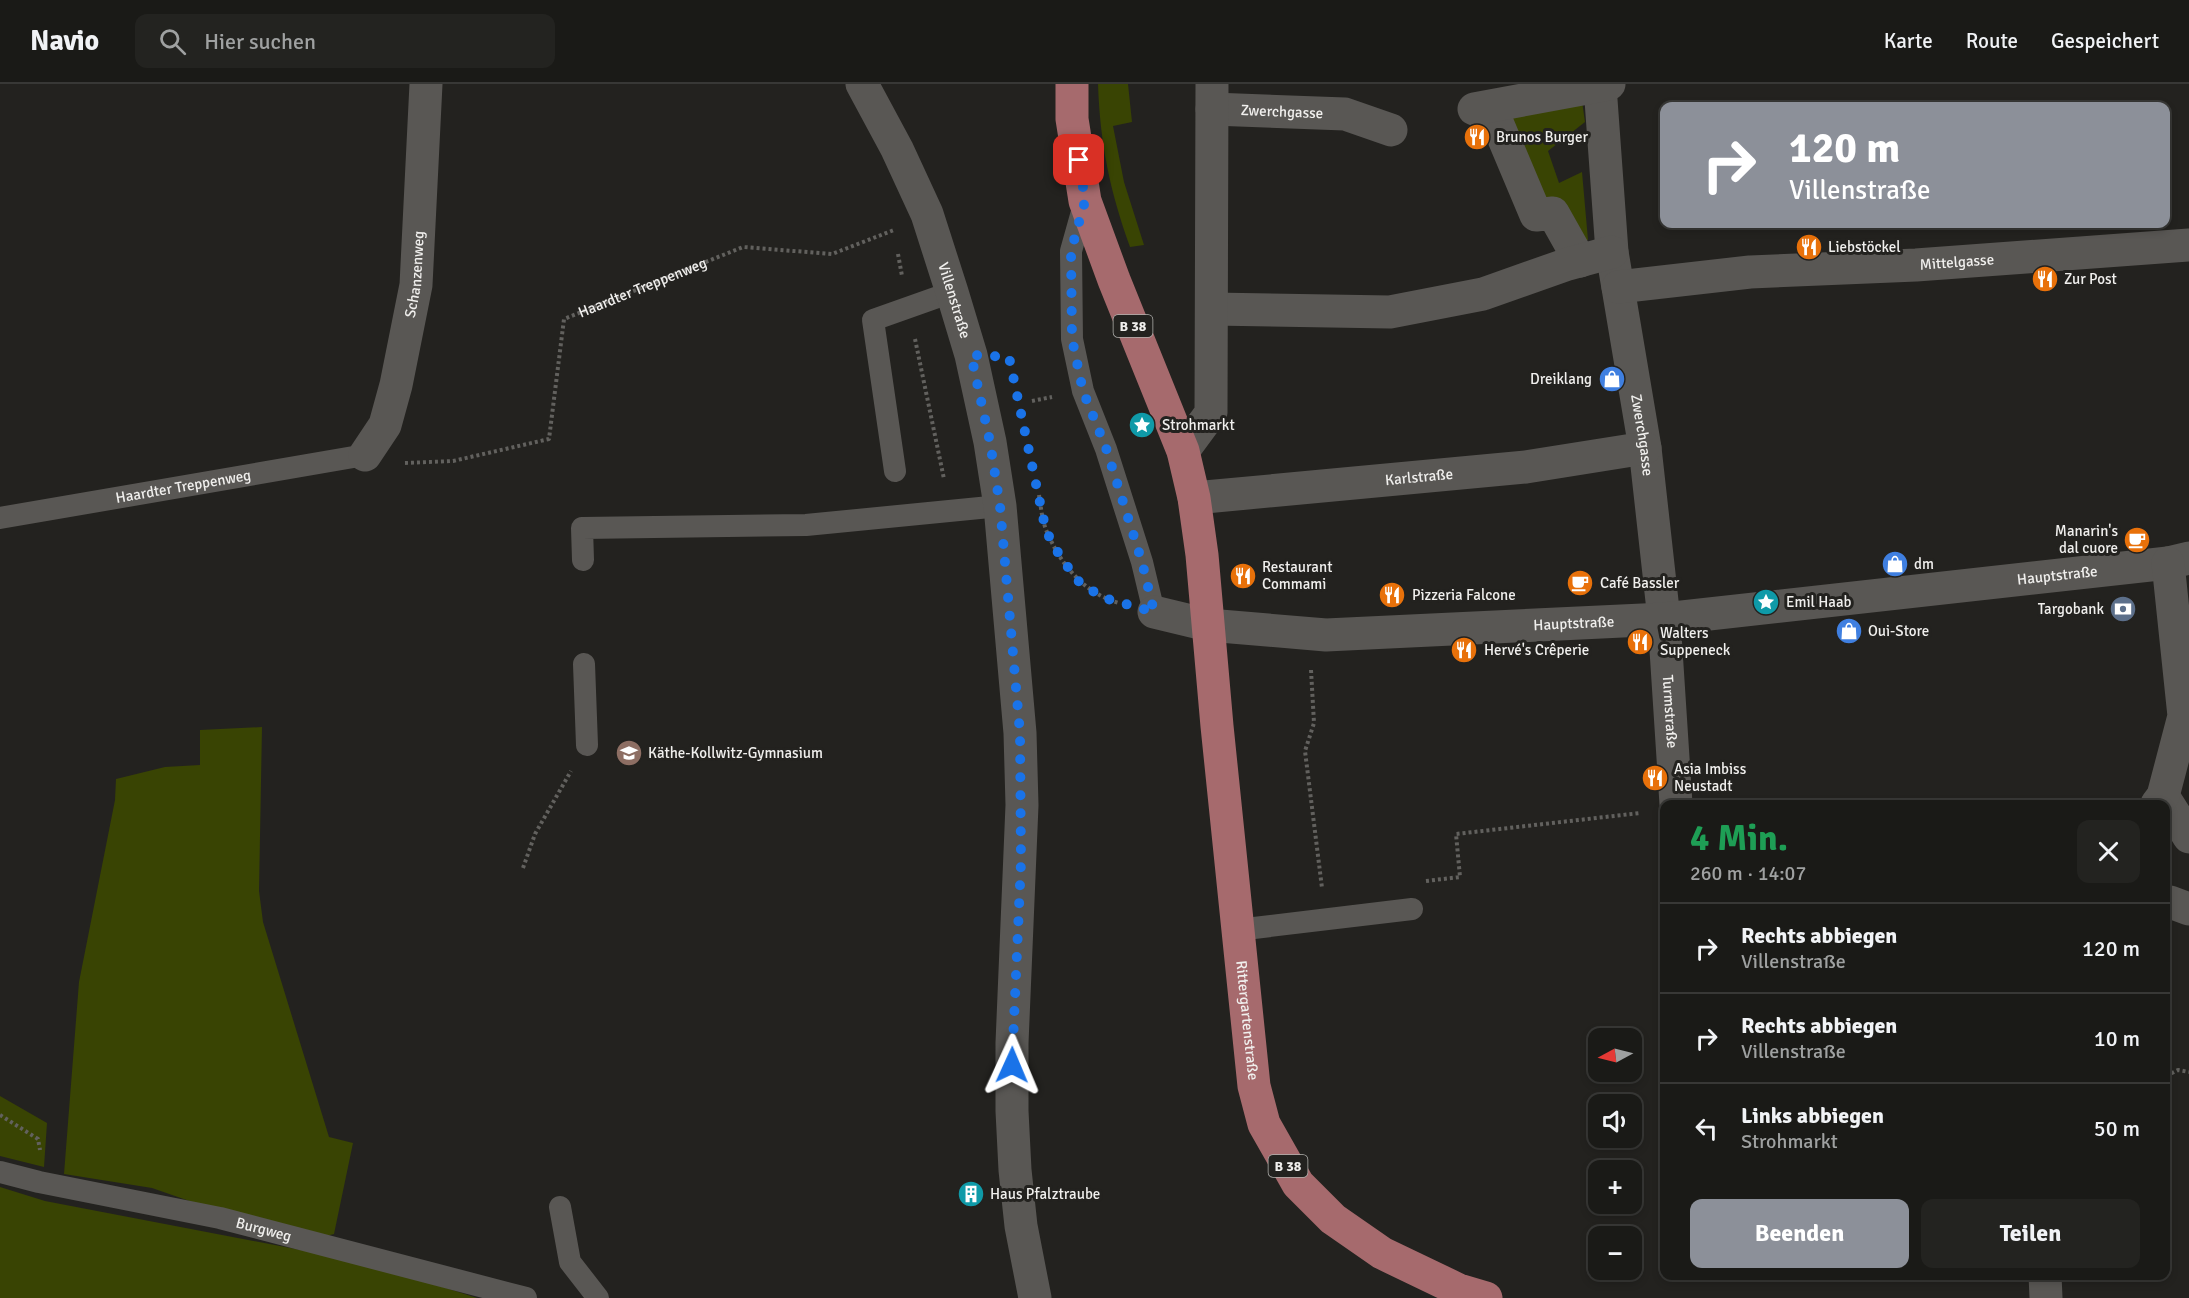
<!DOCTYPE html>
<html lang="de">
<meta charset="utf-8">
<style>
body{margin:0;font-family:Signika,sans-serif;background:#232320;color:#f1f3f6;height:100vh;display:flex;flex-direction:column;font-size:22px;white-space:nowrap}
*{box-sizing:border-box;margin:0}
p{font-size:20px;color:#9fa1a1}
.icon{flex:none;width:33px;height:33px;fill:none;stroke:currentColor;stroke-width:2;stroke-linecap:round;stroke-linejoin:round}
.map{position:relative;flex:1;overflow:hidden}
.details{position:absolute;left:1660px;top:716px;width:510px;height:480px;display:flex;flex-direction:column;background:#1a1a17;border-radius:12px;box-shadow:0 3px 9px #0003,0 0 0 2px #383836}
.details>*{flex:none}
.banner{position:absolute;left:1660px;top:18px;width:510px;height:126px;border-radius:12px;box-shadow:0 3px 9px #0003,0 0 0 2px #383836;background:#8c9099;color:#fff;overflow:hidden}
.needle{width:39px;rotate:263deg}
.tools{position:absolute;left:1588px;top:944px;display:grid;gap:12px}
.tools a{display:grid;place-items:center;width:54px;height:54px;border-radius:12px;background:#1a1a17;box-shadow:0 3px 9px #0003,0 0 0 2px #383836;font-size:30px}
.pin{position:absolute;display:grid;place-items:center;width:51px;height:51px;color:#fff;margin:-26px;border-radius:12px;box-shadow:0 3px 9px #0006}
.me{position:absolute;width:66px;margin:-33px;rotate:1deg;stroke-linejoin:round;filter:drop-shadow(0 0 4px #0008)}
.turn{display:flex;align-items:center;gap:21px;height:126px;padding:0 30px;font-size:27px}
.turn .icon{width:78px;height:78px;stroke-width:2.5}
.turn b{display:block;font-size:42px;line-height:51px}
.round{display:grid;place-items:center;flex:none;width:63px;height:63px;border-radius:12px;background:#232320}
.summary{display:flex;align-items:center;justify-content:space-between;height:102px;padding:0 30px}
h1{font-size:36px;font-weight:700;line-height:45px;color:#1e9e55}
.cta{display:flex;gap:12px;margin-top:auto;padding:12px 30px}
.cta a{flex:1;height:69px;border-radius:12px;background:#8c9099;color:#fff;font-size:24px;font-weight:700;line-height:69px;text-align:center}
.cta a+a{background:#232320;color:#f1f3f6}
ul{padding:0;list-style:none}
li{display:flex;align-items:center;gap:18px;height:90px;padding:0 30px;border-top:2px solid #383836}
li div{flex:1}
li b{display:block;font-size:22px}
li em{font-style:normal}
header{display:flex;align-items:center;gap:36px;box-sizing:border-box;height:84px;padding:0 30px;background:#1a1a17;border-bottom:2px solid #383836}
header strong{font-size:28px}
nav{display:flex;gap:33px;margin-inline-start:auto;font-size:21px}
.search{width:420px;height:54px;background:#232320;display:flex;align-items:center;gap:15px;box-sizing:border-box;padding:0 21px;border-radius:12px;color:#9fa1a1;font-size:22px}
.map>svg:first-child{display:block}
</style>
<header>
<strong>Navio</strong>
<div class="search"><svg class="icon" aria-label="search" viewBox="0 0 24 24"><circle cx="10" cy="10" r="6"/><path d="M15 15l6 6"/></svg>Hier suchen</div>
<nav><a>Karte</a><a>Route</a><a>Gespeichert</a></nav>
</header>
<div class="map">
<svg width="2189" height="1214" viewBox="0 0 2189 1214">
<rect width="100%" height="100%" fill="#23221f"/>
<path fill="#394403" d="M1098,0H1128L1132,38L1113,42L1124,98L1144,161L1130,163C1110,107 1100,60 1098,0Z
M1581,10L1585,38L1548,67L1559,99L1582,88L1588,156L1574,158L1540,126L1498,26Z
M262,643L259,807L263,838L329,1053L353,1059L334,1150L326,1152L201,1121L152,1104L64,1090L79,898L115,716L116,695L165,683L200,681V646Z
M0,1012L47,1039L44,1083L0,1072Z
M0,1103L45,1117L368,1179L477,1214H0Z"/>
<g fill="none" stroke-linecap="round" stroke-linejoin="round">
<g stroke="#62615e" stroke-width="4" stroke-dasharray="3 3" stroke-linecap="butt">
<path d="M898,170L902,192"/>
<path d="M915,255L944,395"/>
<path d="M1032,317L1052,313"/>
<path id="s1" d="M405,379L453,377L549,355L564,235L743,163L832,170L894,146"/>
<path d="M1039,411C1041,423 1042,437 1047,448C1061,481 1084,509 1119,519"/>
<path d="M1311,586L1314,639L1305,667L1322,804"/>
<path d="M523,784L535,750L571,687"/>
<path d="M1426,797L1460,793L1456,750L1640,729"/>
<path d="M2166,992L2178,986L2189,988"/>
<path d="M0,1031L38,1055L40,1066"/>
</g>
<g stroke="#595754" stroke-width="22">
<path d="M1085,117L1071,167L1072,255L1083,307L1106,365L1142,478L1154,528"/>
<path d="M895,387L873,236L952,208"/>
<path id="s2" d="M0,434L365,371"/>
<path d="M583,476L582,444L806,441L1000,422"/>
<path d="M584,580L587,661"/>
<path d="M1237,846L1412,825"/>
<path id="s3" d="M0,1088L39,1098L220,1134L526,1214"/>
<path d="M560,1123L570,1178L598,1214"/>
</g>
<g stroke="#595754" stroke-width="33">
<path id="s4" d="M862,0L897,65L927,130L952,208L971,271L990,358L1000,422L1020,649L1022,721L1012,959V1027L1015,1086L1021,1142L1035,1214"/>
<path id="s5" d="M1600,2L1612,168L1645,364L1664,535L1676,720"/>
<path d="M1491,24L1536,131L1553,129L1580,177"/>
<path id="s6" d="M1212,25L1345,30L1391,46"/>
<path d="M1474,25L1609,0"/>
<path id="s7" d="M1618,203L1750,188L1916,181L2189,161"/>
<path d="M1212,225L1390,228L1483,210L1568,180L1612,168"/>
<path d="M1183,367L1211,329L1212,0"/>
<path id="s8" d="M365,371L385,341L396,301L416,201L426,0"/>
<path id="s9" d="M1194,414L1526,383L1645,364"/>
<path id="s10" d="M1154,528L1208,541L1326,551L1664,535L2168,479L2189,474"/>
<path d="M2163,712L2189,753"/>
<path d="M2157,720L2163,712L2184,632L2168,479"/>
<path d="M2170,818L2189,825"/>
<path d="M2045,1191L2046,1214"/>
</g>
<path stroke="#a66a6d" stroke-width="33" id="s11" d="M1072,0V35L1085,117L1114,196L1183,367L1194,414L1202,471L1217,642L1254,1002L1264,1040L1298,1100L1333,1135L1382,1169L1459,1206L1486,1214"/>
</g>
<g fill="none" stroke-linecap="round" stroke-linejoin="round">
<path stroke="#1a73e8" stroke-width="10" stroke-dasharray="0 18" d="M1012,981L1021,778L1020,649L1000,422L990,358L971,271L1009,273L1046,447L1061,474L1080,499L1104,514L1154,528L1142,478L1106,364L1083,307L1072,255L1071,167L1085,117L1079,76"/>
</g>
<defs>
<symbol id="restaurant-disc" viewBox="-11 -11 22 22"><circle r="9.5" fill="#e8710a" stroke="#23221f"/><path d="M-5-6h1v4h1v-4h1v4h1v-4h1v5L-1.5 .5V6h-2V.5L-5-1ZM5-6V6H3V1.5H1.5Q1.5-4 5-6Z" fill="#fff"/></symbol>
<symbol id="shop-disc" viewBox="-11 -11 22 22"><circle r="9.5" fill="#3f7fe0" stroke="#23221f"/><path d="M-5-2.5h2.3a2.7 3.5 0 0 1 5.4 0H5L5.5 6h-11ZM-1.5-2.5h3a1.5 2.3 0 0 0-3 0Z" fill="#fff"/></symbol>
<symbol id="sight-disc" viewBox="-11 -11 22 22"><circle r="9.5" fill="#0f9aa8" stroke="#23221f"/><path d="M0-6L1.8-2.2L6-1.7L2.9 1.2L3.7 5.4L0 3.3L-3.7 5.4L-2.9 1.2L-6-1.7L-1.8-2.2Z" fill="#fff"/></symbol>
<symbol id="cafe-disc" viewBox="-11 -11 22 22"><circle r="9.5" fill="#e8710a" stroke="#23221f"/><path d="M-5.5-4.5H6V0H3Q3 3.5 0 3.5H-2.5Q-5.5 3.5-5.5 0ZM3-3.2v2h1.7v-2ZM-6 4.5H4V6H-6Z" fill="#fff"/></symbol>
<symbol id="bank-disc" viewBox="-11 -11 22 22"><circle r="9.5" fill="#5c6f8a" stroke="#23221f"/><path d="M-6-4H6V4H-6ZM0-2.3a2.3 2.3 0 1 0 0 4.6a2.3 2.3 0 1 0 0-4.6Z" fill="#fff"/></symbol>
<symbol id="school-disc" viewBox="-11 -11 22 22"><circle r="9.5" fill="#8d6e63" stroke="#23221f"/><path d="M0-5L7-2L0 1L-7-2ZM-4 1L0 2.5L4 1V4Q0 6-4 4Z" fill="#fff"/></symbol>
<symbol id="building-disc" viewBox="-11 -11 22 22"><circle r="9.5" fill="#0f9aa8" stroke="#23221f"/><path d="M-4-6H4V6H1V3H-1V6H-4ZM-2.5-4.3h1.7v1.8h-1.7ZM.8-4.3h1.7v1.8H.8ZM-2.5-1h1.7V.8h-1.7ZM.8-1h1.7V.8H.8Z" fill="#fff"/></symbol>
</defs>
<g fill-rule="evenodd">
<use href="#restaurant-disc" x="1462" y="38" width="30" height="30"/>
<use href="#restaurant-disc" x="1794" y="148" width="30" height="30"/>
<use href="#restaurant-disc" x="2030" y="180" width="30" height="30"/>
<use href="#shop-disc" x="1597" y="280" width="30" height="30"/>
<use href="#sight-disc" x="1127" y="326" width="30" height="30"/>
<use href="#cafe-disc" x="2122" y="441" width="30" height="30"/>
<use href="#shop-disc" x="1880" y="465" width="30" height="30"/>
<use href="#restaurant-disc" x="1228" y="477" width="30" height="30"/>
<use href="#cafe-disc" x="1565" y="484" width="30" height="30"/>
<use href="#restaurant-disc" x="1377" y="496" width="30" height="30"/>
<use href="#sight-disc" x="1751" y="503" width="30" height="30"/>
<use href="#bank-disc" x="2108" y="510" width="30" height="30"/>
<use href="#shop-disc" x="1834" y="532" width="30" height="30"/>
<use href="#restaurant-disc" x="1625" y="543" width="30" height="30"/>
<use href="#restaurant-disc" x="1449" y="551" width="30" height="30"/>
<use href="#school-disc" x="614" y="654" width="30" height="30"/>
<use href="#restaurant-disc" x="1640" y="679" width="30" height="30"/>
<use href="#building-disc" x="956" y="1095" width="30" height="30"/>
</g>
<g text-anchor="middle" stroke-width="6" stroke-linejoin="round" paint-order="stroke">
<g fill="#23221f" stroke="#b2b2af" stroke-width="1.5">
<rect x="1113.5" y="231" width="39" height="22" rx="4.5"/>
<rect x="1268.5" y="1071" width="39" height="22" rx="4.5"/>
</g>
<g font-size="14" font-weight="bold" fill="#f0efed">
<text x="1133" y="247">B 38</text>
<text x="1288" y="1087">B 38</text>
</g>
<g font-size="15" fill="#f0efed" stroke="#23221f">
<text dy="5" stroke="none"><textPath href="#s6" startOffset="70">Zwerchgasse</textPath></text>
<text dy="5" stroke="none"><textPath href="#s7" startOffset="340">Mittelgasse</textPath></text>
<text dy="5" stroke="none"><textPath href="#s8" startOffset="190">Schanzenweg</textPath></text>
<text dy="5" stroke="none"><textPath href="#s1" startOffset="352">Haardter Treppenweg</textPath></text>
<text dy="5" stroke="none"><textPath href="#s4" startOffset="236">Villenstraße</textPath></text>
<text dy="5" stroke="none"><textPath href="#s5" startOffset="352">Zwerchgasse</textPath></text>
<text dy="5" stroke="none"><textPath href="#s9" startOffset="226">Karlstraße</textPath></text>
<text dy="5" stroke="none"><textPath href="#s2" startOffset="186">Haardter Treppenweg</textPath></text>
<text dy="5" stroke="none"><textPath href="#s10" startOffset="908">Hauptstraße</textPath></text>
<text dy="5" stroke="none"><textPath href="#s10" startOffset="422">Hauptstraße</textPath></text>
<text dy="5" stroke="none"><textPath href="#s5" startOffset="630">Turmstraße</textPath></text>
<text dy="5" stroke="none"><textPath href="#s11" startOffset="960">Rittergartenstraße</textPath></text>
<text dy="5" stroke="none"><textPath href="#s3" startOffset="270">Burgweg</textPath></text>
</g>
<g font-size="15" fill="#f0efed" stroke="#23221f" text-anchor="start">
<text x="1496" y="58">Brunos Burger</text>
<text x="1828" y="168">Liebstöckel</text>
<text x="2064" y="200">Zur Post</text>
<text x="1592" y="300" text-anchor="end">Dreiklang</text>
<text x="1162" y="346">Strohmarkt</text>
<text x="2118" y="452" text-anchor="end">Manarin's<tspan x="2118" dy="17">dal cuore</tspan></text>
<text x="1914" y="485">dm</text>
<text x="1262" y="488">Restaurant<tspan x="1262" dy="17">Commami</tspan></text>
<text x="1600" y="504">Café Bassler</text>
<text x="1412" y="516">Pizzeria Falcone</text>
<text x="1786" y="523">Emil Haab</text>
<text x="2104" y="530" text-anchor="end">Targobank</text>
<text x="1868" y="552">Oui-Store</text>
<text x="1660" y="554">Walters<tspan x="1660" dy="17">Suppeneck</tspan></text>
<text x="1484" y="571">Hervé's Crêperie</text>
<text x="648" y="674">Käthe-Kollwitz-Gymnasium</text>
<text x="1674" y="690">Asia Imbiss<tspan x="1674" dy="17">Neustadt</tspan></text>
<text x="990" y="1115">Haus Pfalztraube</text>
</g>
</g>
</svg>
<div class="tools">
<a><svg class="needle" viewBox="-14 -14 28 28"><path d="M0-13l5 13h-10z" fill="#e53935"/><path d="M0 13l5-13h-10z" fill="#9fa1a1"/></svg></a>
<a><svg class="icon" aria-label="sound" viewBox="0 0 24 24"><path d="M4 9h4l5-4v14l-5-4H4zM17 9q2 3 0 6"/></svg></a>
<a>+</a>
<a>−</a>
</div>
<div class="pin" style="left:1079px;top:76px;background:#d93025"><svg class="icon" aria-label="arrive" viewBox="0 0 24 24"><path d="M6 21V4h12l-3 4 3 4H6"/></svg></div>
<svg class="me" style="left:1012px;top:981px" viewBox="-20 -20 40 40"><path d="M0-17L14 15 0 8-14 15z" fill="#1a73e8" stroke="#fff" stroke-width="4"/></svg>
<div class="banner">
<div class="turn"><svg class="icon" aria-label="right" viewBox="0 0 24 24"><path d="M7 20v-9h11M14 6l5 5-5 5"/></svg><div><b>120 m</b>Villenstraße</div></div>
</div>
<section class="details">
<div class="summary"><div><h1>4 Min.</h1><p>260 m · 14:07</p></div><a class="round"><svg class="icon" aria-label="close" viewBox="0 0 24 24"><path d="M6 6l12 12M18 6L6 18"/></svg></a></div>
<ul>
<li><svg class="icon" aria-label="right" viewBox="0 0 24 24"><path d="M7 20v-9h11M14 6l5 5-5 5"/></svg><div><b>Rechts abbiegen</b><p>Villenstraße</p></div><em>120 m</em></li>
<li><svg class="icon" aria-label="right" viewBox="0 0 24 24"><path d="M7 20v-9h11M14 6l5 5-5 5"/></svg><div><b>Rechts abbiegen</b><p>Villenstraße</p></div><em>10 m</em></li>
<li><svg class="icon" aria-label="left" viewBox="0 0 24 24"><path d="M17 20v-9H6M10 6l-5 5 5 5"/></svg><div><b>Links abbiegen</b><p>Strohmarkt</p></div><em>50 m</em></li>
</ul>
<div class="cta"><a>Beenden</a><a>Teilen</a></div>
</section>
</div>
